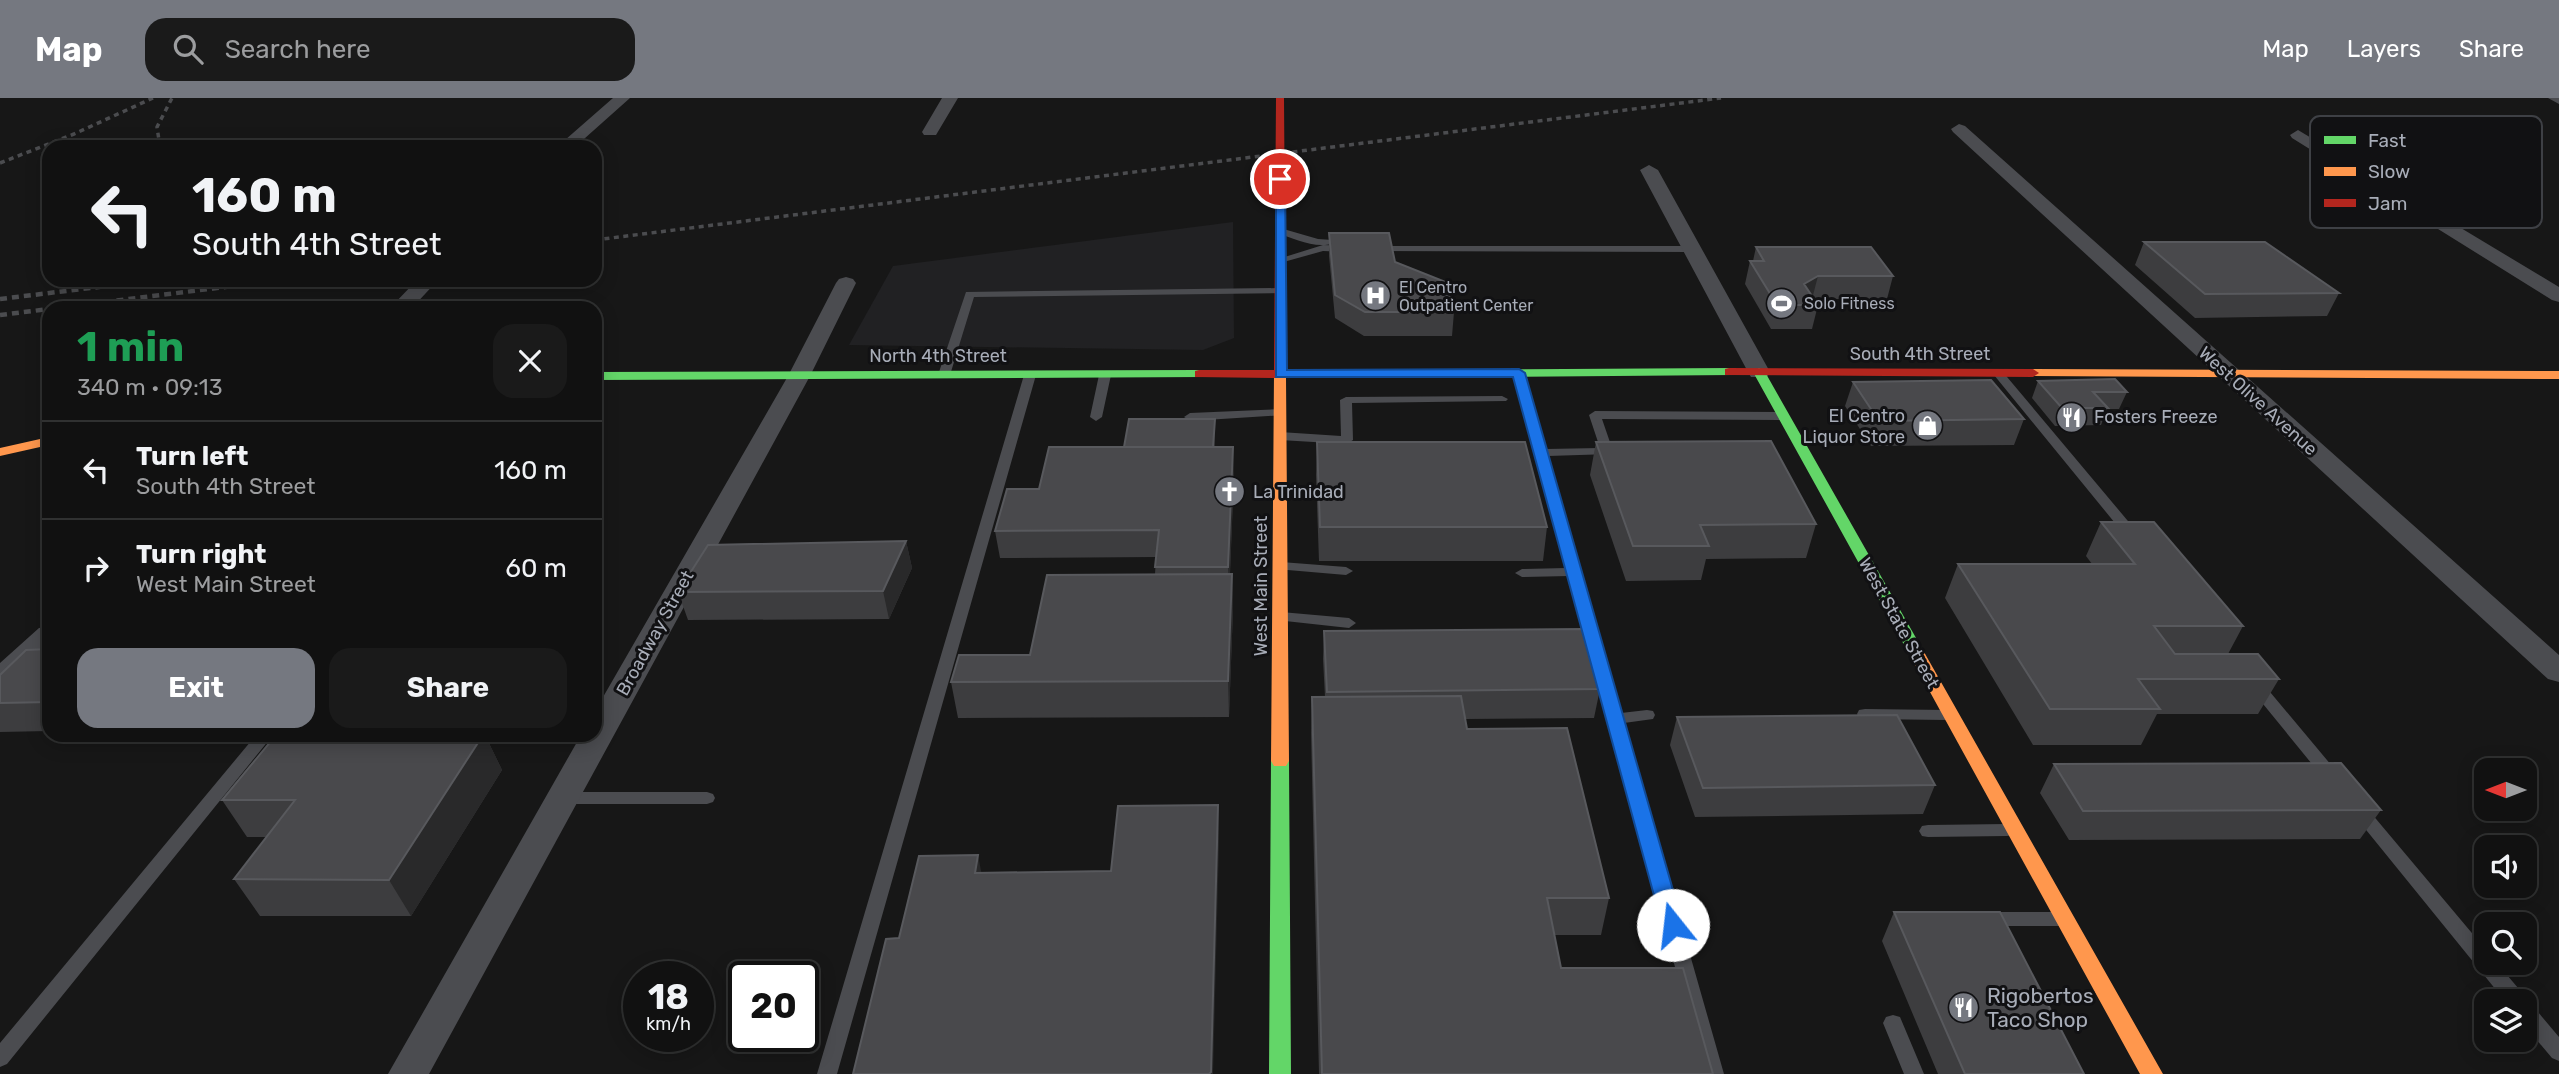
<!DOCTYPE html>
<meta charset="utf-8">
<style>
body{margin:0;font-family:Rubik,sans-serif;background:#1a1a1a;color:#f1f3f6;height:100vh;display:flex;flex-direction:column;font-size:26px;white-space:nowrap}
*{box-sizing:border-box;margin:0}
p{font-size:23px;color:#9c9d9f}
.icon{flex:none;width:38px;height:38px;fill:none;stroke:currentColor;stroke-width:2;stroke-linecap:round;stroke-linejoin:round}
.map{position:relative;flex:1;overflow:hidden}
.side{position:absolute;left:42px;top:203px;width:560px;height:441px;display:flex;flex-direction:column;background:#111;border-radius:21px;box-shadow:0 4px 18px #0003,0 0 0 2px #303131}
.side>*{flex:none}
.top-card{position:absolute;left:42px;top:42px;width:560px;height:147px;border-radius:21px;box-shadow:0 4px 18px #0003,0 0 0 2px #303131;background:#111;color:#f1f3f6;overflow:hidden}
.needle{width:46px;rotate:270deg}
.tools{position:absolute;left:2474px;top:660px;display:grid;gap:14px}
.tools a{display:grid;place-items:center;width:63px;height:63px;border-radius:14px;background:#111;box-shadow:0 4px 18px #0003,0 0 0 2px #303131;font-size:35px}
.speed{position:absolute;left:623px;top:863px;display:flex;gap:14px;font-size:35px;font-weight:700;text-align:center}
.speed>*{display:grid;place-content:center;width:91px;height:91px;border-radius:50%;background:#111;box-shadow:0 4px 18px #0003,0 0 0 2px #303131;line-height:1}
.speed small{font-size:18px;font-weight:400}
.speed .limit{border:4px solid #111;border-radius:10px;background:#fff;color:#111}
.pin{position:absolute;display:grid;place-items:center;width:60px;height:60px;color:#fff;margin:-30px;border:4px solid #fff;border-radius:50%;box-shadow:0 2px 7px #0007}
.me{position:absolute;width:77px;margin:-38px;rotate:344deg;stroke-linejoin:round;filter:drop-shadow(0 0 5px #0008)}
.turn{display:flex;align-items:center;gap:24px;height:147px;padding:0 35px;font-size:32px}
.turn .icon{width:91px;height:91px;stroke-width:2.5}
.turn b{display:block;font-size:49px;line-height:60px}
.round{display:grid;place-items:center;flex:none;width:74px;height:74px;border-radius:21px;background:#1a1a1a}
.head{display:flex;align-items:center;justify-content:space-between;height:119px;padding:0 35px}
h1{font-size:42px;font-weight:700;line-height:52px;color:#1e9e55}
.cta{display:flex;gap:14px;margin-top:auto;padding:14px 35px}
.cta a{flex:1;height:80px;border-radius:21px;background:#757880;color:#fff;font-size:28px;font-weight:700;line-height:80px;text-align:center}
.cta a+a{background:#1a1a1a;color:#f1f3f6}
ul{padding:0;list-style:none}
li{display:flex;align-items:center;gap:21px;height:98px;padding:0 35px;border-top:2px solid #303131}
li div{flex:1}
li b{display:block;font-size:26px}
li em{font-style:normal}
header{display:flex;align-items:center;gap:42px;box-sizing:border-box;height:98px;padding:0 35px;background:#757880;color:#fff}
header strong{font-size:33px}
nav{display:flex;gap:38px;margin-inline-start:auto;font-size:24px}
.search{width:490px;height:63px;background:#1a1a1a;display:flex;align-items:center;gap:18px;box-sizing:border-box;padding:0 24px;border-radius:21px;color:#9c9d9f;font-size:26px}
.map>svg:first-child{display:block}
</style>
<header>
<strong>Map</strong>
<div class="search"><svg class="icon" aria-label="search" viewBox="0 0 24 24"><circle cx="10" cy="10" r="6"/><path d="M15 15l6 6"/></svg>Search here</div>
<nav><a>Map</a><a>Layers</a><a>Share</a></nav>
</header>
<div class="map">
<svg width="2559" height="976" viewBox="0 0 2559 976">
<rect width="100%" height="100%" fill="#171717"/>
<path fill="#212123" d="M1233,124L1234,240L1203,252L849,247L893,168Z"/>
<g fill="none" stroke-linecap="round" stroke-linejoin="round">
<path fill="#4b4c50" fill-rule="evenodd" d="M1280,130L1318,141L1333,142L1335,144C1319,153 1293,140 1277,135V131Z
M1323,147L1348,148L1353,151L1348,154L1323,153L1280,165L1275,162Z
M1375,148H1692L1697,151L1692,154L1372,153V149Z
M1280,190L1284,191V195L974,199L950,277L944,280L938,277L966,194Z
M1519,272L1525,275L1546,351L1600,350L1589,317L1595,313L1783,314L1789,318L1783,322L1602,321L1613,353L1611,356L1548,358L1621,615L1647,612L1653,613L1655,617L1653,621L1624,625L1724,976H1704L1569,478L1522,479L1515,475L1522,471L1566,470L1513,275Z
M1998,272L2002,273L2138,435L2140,438L2138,441H2128L1994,277V273Z
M1030,274L1036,277L837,976H817L1024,277Z
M1105,274L1111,277L1102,319L1096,323L1090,319L1099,277Z
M1502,298L1508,301L1506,303L1352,305L1353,342L1347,346L1280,342L1274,338L1280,334L1341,338L1340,302L1346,299Z
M1281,311L1285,313V317L1190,323L1184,319L1190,315Z
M1281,464L1346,469L1353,473L1346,477L1276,471L1274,468Z
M1281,514L1349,520L1356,525L1349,530L1276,522L1274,519L1276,516Z
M2255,581L2260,582L2337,674L2339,678L2337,682H2325L2250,590L2247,586L2250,582Z
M1865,611L1947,612L1953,613L1955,617L1953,621L1947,622L1865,621L1859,620L1857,616L1859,612Z
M256,637H273L7,966L0,969V945Z
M563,694H707L713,696L715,700L713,704L707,706H563L557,704L555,700L557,696Z
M2360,707L2366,709L2487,853V864H2496L2524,897L2526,905L2532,907L2559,939V963L2552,960L2525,928V903H2505L2354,717L2352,713L2354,709Z
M2007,726L2013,727L2016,732L2013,737L2007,738L1928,739L1922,738L1919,733L1922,728L1928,727Z
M1987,814H2058L2064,816L2067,821L2064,826L2058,828H1987L1981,826L1978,821L1981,816Z
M1893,917L1900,919L1924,976H1904L1883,925L1886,919Z"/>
<path fill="#4b4c50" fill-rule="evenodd" d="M613,0H630L575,49H557Z
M942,0H958L936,37H924L922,34Z
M2548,0H2559V6Z
M1959,26L1965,28L2559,557V584L2548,581L1953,34L1951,31Z
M2298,32L2559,189V204L2552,202L2292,40L2290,37Z
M1649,67L1658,72L1770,274L1767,279H1751L1748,274L1640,72Z
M846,179L853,181L856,185L810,278L429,976H388L581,637H595V613L788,278L836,185L839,181Z
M417,182H438L412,210H390Z
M49,528V553L11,589L0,592V565L39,530Z"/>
<path fill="#63d668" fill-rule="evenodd" d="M1729,270L1733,271V277L1390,280L1384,276L1390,272Z
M1759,270L1765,274L1924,554L1922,558H1910L1908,554L1753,274Z
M1199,272L1203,273V279L595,282V274Z
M1280,656L1286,658L1289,663L1291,976H1269L1271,663L1274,658Z"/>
<path fill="#ff974d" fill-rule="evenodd" d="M2033,271L2559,273V281L2029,278L2027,275Z
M1280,272H1390L1396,276L1390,280H1286L1289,663L1286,668H1274L1271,663L1274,276Z
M49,339V347L0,358V350Z
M1916,549L1924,554L2163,976H2140L1908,554Z"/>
<path fill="#b3261e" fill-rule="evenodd" d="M1276,0H1284L1286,276L1280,280L1195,279V273L1199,272H1274Z
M1729,270L2033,271L2039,275L2033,279L1725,277V271Z"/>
<path stroke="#4b4c4f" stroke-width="3.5" stroke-dasharray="5 4.5" stroke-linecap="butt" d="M160,49L157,29L172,0
M0,65L74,36L153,0
M595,142L1721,0"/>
<path stroke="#4b4c4f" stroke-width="4.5" stroke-dasharray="7 5" stroke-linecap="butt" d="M0,201L156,182
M57,210L281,182
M0,217L49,211"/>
</g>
<path fill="#3d3d3f" d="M1329,135L1395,164L1454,214L1452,238H1364L1335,220L1329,158Z
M2144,144L2339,195L2327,218L2195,220L2135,167Z
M1756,149L1893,178L1887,201H1814L1818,207L1812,231H1771L1745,186L1750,163H1753Z
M2038,283L2127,294L2119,311H2107L2101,327L2055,328L2032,300Z
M1853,284L2024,321L2014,347L1871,348L1845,308Z
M1215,338V349L1234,375L1230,476H1232L1233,511L1229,619L958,620L951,584L1030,557L1155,476L1156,459L1000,460L995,433L1039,391L1124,349Z
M1317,344L1547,429L1543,463H1319L1316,377Z
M1596,344L1816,426L1806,460L1706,461L1701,482L1626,483L1590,377Z
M2101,424L2243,528L2228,556L2279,581L2258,616H2157L2141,647H2033L1945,500L1958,466H2092L2086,458Z
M906,443L912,470L889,521L688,522L678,494Z
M1324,533L1600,591L1594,620L1465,621L1467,631L1609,800L1601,837H1554L1561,870L1713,976H1319L1311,635L1312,599H1325L1323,561Z
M49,551V633L0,634V577Z
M1677,619L1935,687L1923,716L1695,719L1670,647Z
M276,637H485L502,672L411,818H260L234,781L267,739H247L222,702Z
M2054,666L2381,712L2360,741L2069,742L2040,695Z
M1894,814L2084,976H1938L1882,843Z"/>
<path fill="#29292a" d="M1818,178L1812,201L1804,186Z
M1215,321V338L1214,371L1213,353Z
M1233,349L1234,375L1229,496L1228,469Z
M906,443L912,470L889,521L883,493Z
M1232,476L1233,511L1229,619L1228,583Z
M483,637H485L502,672L411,818L389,782Z
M1218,707L1219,744L1213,976H1209Z
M978,757L985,794L975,775Z"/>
<path fill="#49494c" stroke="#58595d" stroke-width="2" d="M1329,135H1389L1395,164L1448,185L1454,214H1365L1335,197Z
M2144,144H2265L2339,195L2205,196Z
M1756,149H1871L1893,178H1818L1804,186L1818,207H1777L1750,163H1764Z
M2115,281L2127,294H2093L2108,310H2062L2038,283Z
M1991,282L2024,321L1879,323L1853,284Z
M1129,321H1215L1213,349H1124Z
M1771,343L1816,426L1700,427L1709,448H1633L1596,344Z
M1317,344H1525L1547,429H1320Z
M1049,349H1233L1228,469H1155L1159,432L995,433L1007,391H1039Z
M2101,424H2154L2243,528H2154L2175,556H2258L2279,581H2138L2160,611H2050L1958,466H2135Z
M906,443L883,493L678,494L708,447Z
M1232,476L1228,583L951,584L959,557H1030L1047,477Z
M1582,531L1600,591L1327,594L1324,533Z
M49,551V604L0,605V577L26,552Z
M1461,598L1467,631L1567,630L1609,800H1547L1561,870H1683L1713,976H1322L1312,599Z
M1897,617L1935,687L1703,690L1677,619Z
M276,637H483L389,782L234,781L295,702H222Z
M2341,665L2381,712L2083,713L2054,666Z
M1218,707L1211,974L1209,976H853L886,841L899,840L919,758L978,757L975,775L1111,773L1118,708Z
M1894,814H2000L2084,976H1965Z"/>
<path fill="#1a73e8" stroke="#114b97" stroke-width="2" d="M1276,79L1285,81L1287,272L1519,271L1525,275L1683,827L1680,833L1673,835L1665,833L1662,827L1513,279H1276Z"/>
<defs>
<symbol id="hospital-disc" viewBox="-11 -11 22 22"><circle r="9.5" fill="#757880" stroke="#111113"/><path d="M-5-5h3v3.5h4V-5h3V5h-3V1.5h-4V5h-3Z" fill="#fff"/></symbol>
<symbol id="stadium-disc" viewBox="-11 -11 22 22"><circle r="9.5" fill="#757880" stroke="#111113"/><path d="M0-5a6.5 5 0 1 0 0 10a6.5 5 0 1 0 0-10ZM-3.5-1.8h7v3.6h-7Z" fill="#fff"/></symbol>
<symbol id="restaurant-disc" viewBox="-11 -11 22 22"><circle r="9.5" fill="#757880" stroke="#111113"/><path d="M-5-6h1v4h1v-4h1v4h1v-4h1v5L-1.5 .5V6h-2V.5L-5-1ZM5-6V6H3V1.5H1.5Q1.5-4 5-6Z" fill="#fff"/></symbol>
<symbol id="shop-disc" viewBox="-11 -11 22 22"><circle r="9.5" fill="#757880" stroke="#111113"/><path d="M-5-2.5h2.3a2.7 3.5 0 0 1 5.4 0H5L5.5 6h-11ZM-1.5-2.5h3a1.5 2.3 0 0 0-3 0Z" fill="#fff"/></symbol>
<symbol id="church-disc" viewBox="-11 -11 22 22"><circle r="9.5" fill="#757880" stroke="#111113"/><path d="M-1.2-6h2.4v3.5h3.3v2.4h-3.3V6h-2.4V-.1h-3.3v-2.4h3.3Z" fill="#fff"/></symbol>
</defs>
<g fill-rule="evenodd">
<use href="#hospital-disc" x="1358" y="180" width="35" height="35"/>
<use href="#stadium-disc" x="1764" y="188" width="35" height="35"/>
<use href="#restaurant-disc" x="2054" y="302" width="35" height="35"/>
<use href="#shop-disc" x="1910" y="310" width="35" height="35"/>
<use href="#church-disc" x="1212" y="376" width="35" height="35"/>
<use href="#restaurant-disc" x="1946" y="892" width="35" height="35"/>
</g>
<g text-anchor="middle" stroke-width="6" stroke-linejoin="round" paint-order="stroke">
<g font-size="16" fill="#a8adb8" stroke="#111113" text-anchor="start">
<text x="1399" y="195">El Centro<tspan x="1399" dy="18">Outpatient Center</tspan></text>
<text x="1804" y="211">Solo Fitness</text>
</g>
<g font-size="18" fill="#a8adb8" stroke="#111113">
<text x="1920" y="262">South 4th Street</text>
<text x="938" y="264">North 4th Street</text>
<text transform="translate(2258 303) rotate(42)" y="6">West Olive Avenue</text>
<text transform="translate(1261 488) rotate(-90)" y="6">West Main Street</text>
<text transform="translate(1899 525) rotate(61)" y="6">West State Street</text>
<text transform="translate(655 535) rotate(-61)" y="6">Broadway Street</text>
</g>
<g font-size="18" fill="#a8adb8" stroke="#111113" text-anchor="start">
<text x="1905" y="324" text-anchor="end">El Centro<tspan x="1905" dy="21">Liquor Store</tspan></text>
<text x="2094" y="325">Fosters Freeze</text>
<text x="1253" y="400">La Trinidad</text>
</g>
<g font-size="21" fill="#a8adb8" stroke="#111113" text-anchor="start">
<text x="1987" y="905">Rigobertos<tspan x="1987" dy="24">Taco Shop</tspan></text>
</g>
</g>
<rect x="2310" y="18" width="232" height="112" rx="10" fill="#111113" stroke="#3e4045" stroke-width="2"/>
<rect x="2324" y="38" width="32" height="8" fill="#63d668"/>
<rect x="2324" y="69" width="32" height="9" fill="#ff974d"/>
<rect x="2324" y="101" width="32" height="8" fill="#b3261e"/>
<g font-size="19" fill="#a8adb8">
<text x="2368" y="49">Fast</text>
<text x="2368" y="80">Slow</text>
<text x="2368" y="112">Jam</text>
</g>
</svg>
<div class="tools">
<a><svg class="needle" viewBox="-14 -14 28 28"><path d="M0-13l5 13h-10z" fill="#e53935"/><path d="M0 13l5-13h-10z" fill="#9c9d9f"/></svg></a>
<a><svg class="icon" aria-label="sound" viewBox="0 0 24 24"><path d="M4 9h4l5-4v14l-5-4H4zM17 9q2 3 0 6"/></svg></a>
<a><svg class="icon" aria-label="search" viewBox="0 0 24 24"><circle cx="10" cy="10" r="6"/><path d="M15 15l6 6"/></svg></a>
<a><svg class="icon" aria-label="layers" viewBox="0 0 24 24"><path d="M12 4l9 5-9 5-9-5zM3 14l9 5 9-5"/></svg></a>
</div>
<div class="speed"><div>18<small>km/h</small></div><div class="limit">20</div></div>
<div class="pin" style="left:1280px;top:81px;background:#d93025"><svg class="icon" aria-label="arrive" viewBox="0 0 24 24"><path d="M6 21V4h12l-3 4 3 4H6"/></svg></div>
<svg class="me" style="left:1673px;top:827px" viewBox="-20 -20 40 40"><circle r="19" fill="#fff"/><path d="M0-13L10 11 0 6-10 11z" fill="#1a73e8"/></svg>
<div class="top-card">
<div class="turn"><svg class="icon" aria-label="left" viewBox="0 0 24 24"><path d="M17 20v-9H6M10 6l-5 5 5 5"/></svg><div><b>160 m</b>South 4th Street</div></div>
</div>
<section class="side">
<div class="head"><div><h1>1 min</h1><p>340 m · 09:13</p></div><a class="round"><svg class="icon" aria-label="close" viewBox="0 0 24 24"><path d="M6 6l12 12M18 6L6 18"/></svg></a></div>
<ul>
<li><svg class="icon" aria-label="left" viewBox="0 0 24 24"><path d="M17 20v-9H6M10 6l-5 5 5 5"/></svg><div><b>Turn left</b><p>South 4th Street</p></div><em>160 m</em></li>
<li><svg class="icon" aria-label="right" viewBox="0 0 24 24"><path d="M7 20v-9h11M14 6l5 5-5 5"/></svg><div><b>Turn right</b><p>West Main Street</p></div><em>60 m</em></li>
</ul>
<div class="cta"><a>Exit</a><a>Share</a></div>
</section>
</div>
